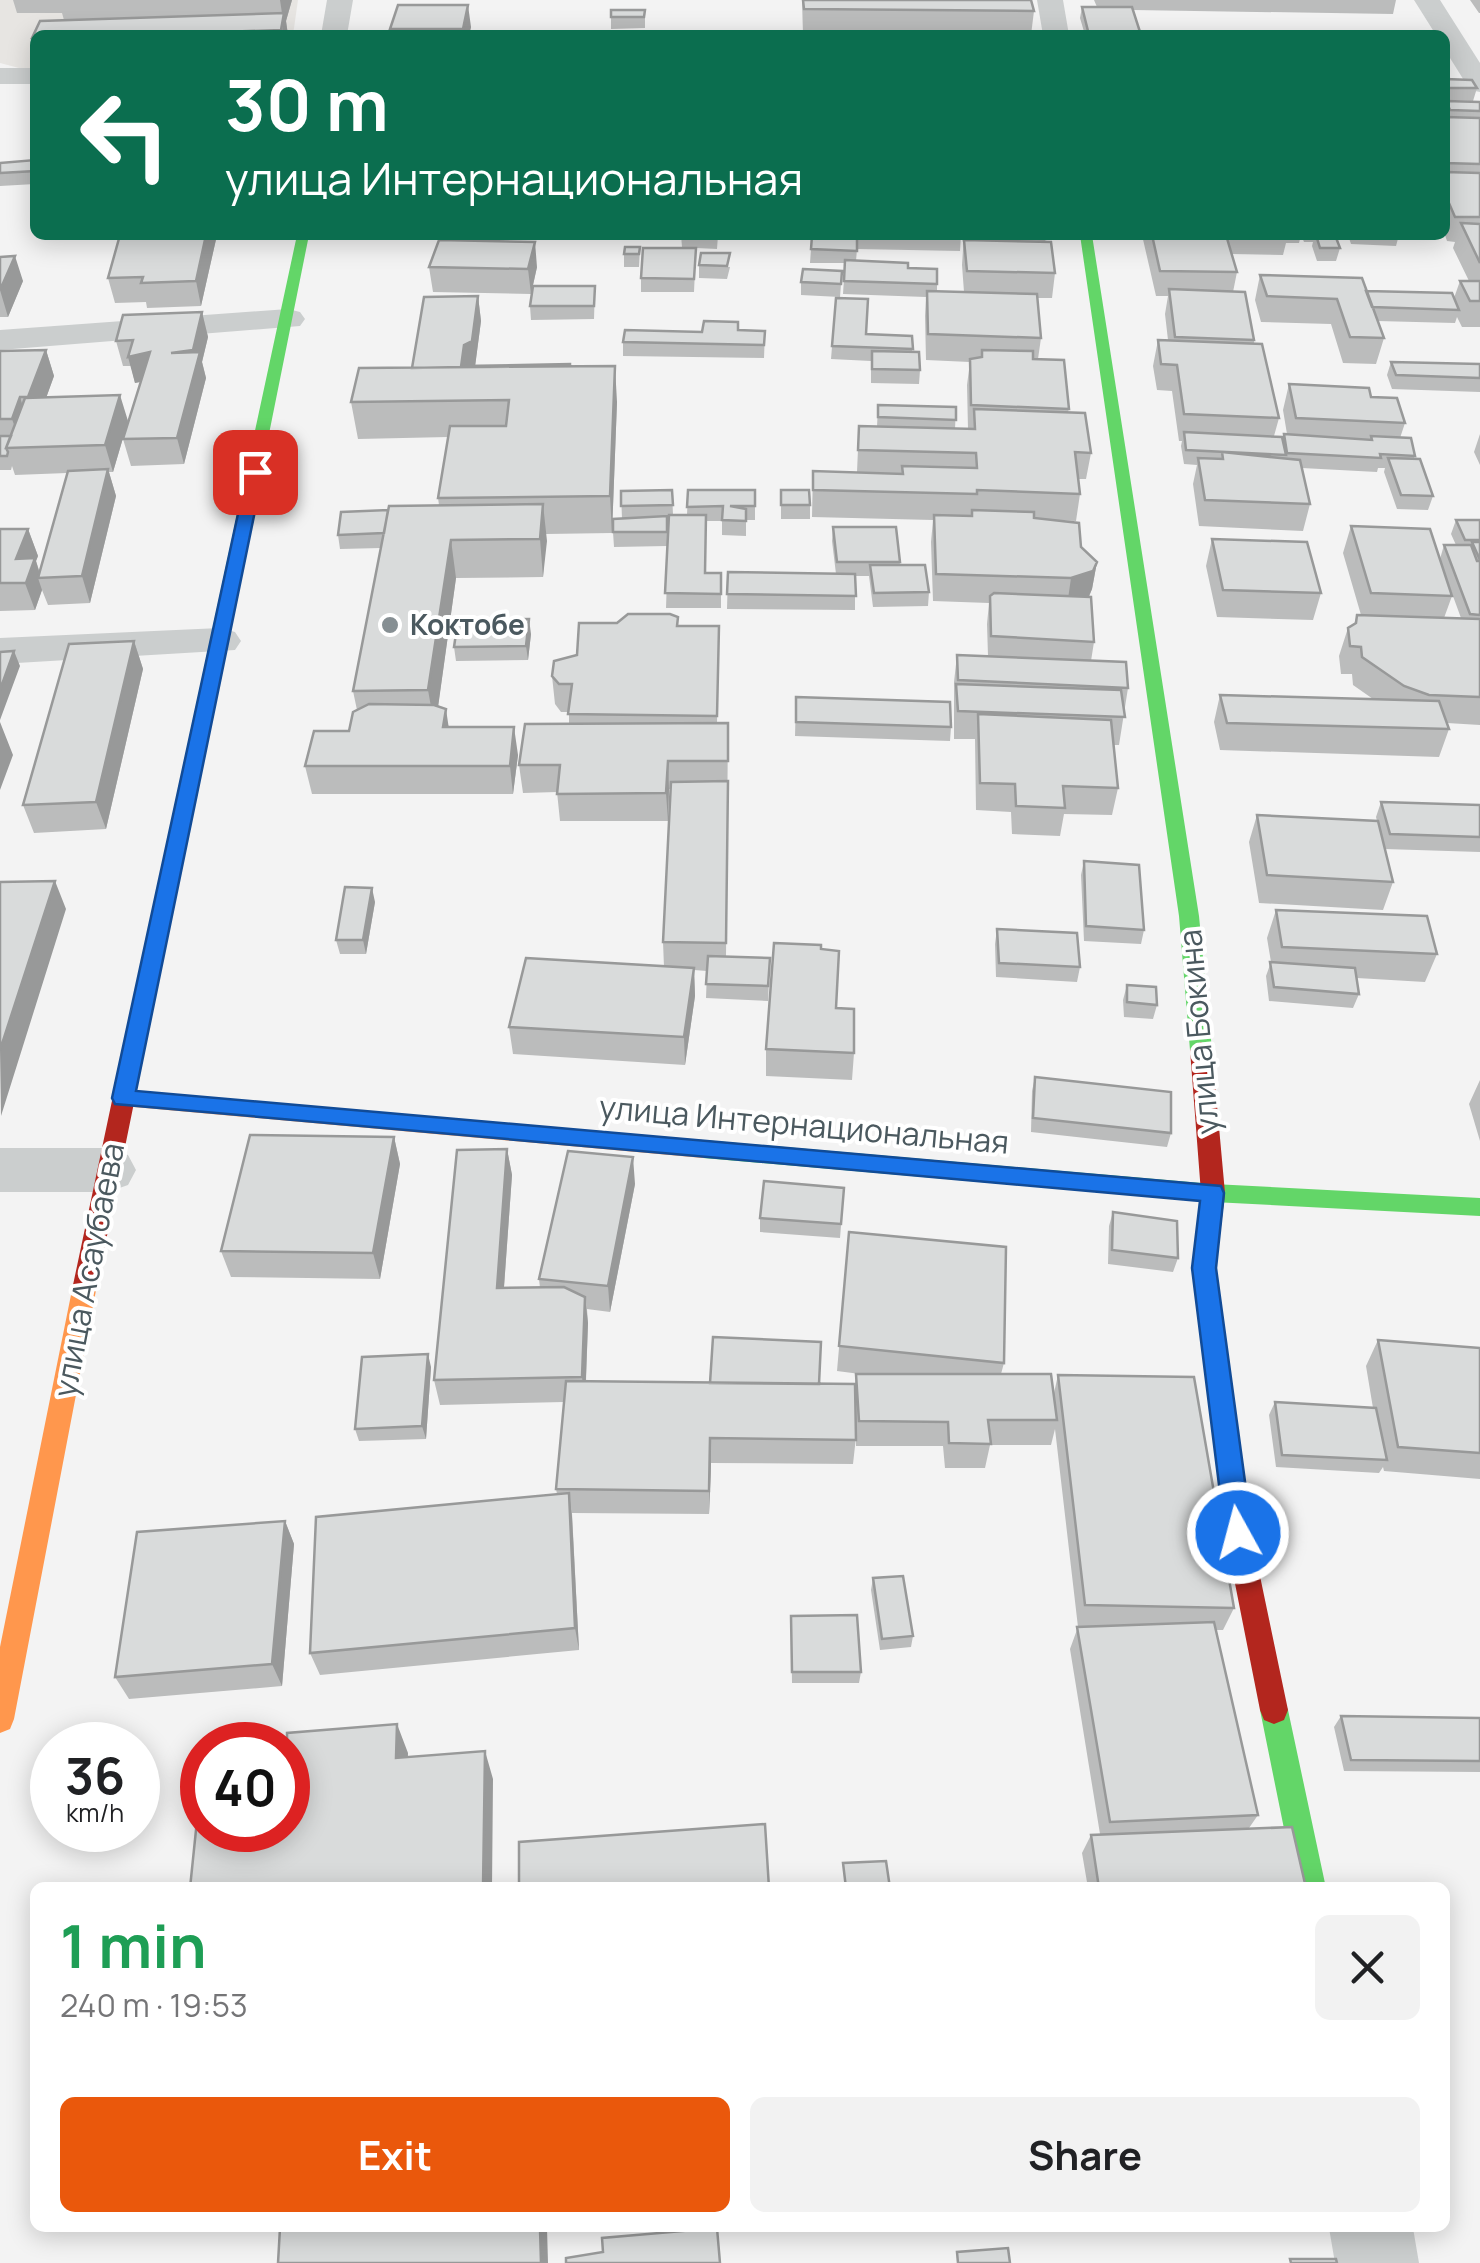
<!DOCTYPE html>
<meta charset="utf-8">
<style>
body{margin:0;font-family:Manrope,sans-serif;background:#f2f2f2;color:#202124;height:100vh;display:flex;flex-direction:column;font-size:38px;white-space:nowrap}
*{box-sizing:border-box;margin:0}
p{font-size:32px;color:#757577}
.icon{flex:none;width:55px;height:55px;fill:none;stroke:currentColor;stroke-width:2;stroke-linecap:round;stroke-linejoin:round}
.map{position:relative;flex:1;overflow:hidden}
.details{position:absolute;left:30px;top:1882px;width:1420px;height:350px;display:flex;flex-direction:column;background:#fff;border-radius:15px;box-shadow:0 5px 25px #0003}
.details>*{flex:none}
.top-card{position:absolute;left:30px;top:30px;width:1420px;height:210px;border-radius:15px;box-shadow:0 5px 25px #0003;background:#0b6e4f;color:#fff;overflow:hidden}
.speed{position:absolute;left:30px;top:1722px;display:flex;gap:20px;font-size:50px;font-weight:700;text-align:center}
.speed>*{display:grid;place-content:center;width:130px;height:130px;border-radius:50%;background:#fff;box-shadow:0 5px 25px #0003;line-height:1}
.speed small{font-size:25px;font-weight:400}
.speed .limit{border:15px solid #d22;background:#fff;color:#111}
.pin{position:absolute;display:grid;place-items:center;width:85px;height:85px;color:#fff;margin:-42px;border-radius:20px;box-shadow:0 5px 15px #0006}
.me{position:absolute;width:110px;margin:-55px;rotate:353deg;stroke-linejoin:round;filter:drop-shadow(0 0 8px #0008)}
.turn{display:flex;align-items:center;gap:35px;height:210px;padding:0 30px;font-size:45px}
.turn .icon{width:130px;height:130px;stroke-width:2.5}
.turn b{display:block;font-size:70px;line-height:85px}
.round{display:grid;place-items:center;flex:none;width:105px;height:105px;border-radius:15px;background:#f2f2f2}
.headline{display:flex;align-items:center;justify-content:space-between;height:170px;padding:0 30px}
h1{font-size:60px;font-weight:700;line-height:75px;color:#1e9e55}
.cta{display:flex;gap:20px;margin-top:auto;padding:20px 30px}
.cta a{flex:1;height:115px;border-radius:15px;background:#ea580c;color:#fff;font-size:40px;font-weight:700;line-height:115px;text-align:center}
.cta a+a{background:#f2f2f2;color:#202124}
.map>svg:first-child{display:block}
</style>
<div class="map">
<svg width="1480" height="2263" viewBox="0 0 1480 2263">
<rect width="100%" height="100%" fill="#f3f3f3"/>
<path fill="#e7e5e2" d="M0,0H298L293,35H35V68H19L0,63Z"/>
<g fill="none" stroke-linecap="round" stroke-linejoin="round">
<path fill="#cbcece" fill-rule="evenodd" d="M327,0H353L347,35H321Z
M1037,0H1063L1069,35H1043Z
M1414,0H1440L1480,63V92L1470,90L1445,50V35H1436Z
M0,68H35V84H0Z
M288,309L300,312L305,319L300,326L0,350V330Z
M220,628L235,632L241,641L235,650L0,664V638Z
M0,1148H108L128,1155L136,1170L128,1185L108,1192H0Z
M1329,2228H1413L1419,2263H1335Z"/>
<path fill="#63d668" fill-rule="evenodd" d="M297,235H309L191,822L181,828L171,822Z
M1080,235H1092L1199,916L1212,1050L1201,1058L1190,1050L1179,916Z
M703,1140L1213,1184L1480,1198V1216L1213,1202L703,1158L695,1155L692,1149L695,1143Z
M1274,1696L1284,1700L1288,1710L1326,1888H1296L1260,1710L1264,1700Z"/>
<path fill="#ff974d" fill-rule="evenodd" d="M123,1090L703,1140L711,1143L714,1149L711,1155L703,1158L123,1106L112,1098Z
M85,1275L94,1278L97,1285L14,1719L10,1729L0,1733V1647L73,1285L76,1278Z"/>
<path fill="#b3261e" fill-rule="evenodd" d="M181,816L191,822L97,1285L94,1292L85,1295L76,1292L73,1285L171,822Z
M1201,1042L1212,1050L1225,1193L1216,1268L1251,1533L1288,1710L1284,1720L1274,1724L1264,1720L1260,1710L1225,1533L1192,1268L1201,1193L1190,1050Z"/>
</g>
<path fill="#bbbcbc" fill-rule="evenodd" d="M13,0H292L286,21L288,35H35V50L32,38L40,21L64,20L62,13H17Z
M802,0H1031L1034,11L1031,35H803Z
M1094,0H1396L1393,14L1133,10L1141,35H1085L1080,18L1082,7H1097Z
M1470,0H1480V13H1479Z
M645,10V28L611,29V17Z
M471,27L469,35H391L390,29Z
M1445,79L1477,88L1473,101L1445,100Z
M1446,101L1480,102V327H1462L1457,317L1455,323L1377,321L1384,338L1376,364L1343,363L1331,324L1261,322L1255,300L1260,275L1366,291L1454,298L1460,281H1469L1453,248L1455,242L1447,241L1445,235Z
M35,160V184L0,186V163Z
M217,235L201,306L147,308L146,302L115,303L108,278Z
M681,235H718L717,249L696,248L694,292H641V278L682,247Z
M961,235L960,251L857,249L856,261L908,268L937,269V291L964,292L962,265L964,235H1045V242L1055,273L1052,298H1037L1041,338L1038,359L1069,409L1068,412L1091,453L1086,479H1078L1080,494L1076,521L1047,520L1097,562L1092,589L1089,597L1094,642L1091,661L1128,688L1119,745H1113L1118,788L1112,815L1064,814L1060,836L1012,834L1011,812L976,810L975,739H954V682L957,655L988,656L987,624L989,603L933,601L931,542L933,520L812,517L813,471L857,472L859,426L877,427L878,405L956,407L955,429H968L967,385L970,362L926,360L925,316L926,297L843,294L845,263H810L812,236Z
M1142,235H1335L1340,248L1336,261H1317L1312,246L1313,242H1304L1301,235L1299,243H1286L1283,255L1232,254L1237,272L1233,292L1254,340V344L1279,418L1274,436L1283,441L1284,434H1287L1283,410L1289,384L1371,397L1405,423L1400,438L1415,456L1414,458L1433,496L1428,510L1397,509L1384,472L1385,468H1378L1377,472L1302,468L1310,504L1303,531L1199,526L1193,484L1197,465L1184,464L1181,446L1182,441H1179L1172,391L1157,390L1153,366L1158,340H1168L1165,314L1168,296H1156Z
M1348,235H1399L1396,246L1351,244Z
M640,247L639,267H624V254Z
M0,257L23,281L8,317H0Z
M699,265L730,267L727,279L699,278Z
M429,267H537L531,294L433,292Z
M842,271L840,297L801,295V282Z
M595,286L594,319L531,320L530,306Z
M478,296L481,321L475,366H570L617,402L612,533L546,534L543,577L456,578L438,706L449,727L518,755L513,794H312L305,766L349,731L357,710L353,691L381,548L340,549L338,535L388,510L439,505L438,498L448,437L358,439L351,402L412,368Z
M836,298L866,334L912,336V352L920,370L919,384L871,383V361L831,359Z
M202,312L208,337L202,362L206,378L184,464L131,466L123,439L141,382L135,383L131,366H123L116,341Z
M738,330L765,331L764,358L623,356V342L702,332Z
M46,350L54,376L46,398L128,421L113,472H109L116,496L90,603L48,605L42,590L35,610L0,611V529H28L38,556L36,561L40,573L67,473L15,475L12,466L11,470H0V351Z
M1391,362L1480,364V392L1392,389L1387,375Z
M1480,434V465L1474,452Z
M672,490L673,515H687L688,490H755V520H746V536L722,535V521H706L705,573H721V608H666L669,519L667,520V546L614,547L613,532L622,519L621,491Z
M781,490L810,505V519H781Z
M1456,520H1480V725L1447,723L1449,729L1439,757L1220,750L1214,722L1220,695L1373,699L1353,685L1352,674H1341L1339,656L1348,628L1354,624L1357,615H1361L1343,553L1351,526L1440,559L1444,545H1456L1451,534ZM1442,566L1461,618H1444L1452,596Z
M833,527H896L900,565L929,592L928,606L873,607L869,576H855V610L727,609L728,572L836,574L832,541Z
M1212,539L1321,593L1313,620L1217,617L1206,566Z
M678,626H719L717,723H728L726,957L770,958L768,1001L706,998L707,971L694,970L695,996L685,1065L513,1054L509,1027L664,967L663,942L670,789H669L668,821H560L557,792L523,793L519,765L569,724V712H561L555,704L552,676Z
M531,634L528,660L456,661L454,647Z
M134,641L143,669L106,829L34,833L23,805Z
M796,697L951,727L950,741L795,736Z
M1381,802L1480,805V852L1385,849L1393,882L1383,910L1259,903L1249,842L1257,815L1377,821L1376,817Z
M1084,861L1144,930L1141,944L1084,941L1081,875Z
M375,902L366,954H340L336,940Z
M1276,910L1437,954L1425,982L1357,978L1359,994L1353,1008L1269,1001L1266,976L1271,962L1267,938Z
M997,929L1080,967L1077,982L996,977L995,944Z
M821,949L836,1008L854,1053L852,1080L766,1076V1049Z
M1127,985L1157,1005L1153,1019L1124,1017L1123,1000Z
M1035,1077L1171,1133L1167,1147L1031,1132L1032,1091Z
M1480,1080V1141L1469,1104Z
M394,1137L400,1164L380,1279L231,1277L221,1251Z
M507,1149L512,1175L504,1288H540L539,1279L635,1184L610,1312L587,1309L588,1323L586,1381L855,1385L856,1374H860L837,1371L849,1232L1004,1363L1001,1374L1054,1393L1058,1375L1234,1608L1223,1630H1216L1258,1815L1249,1828L1306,1888H1088L1082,1853L1091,1835L1100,1834L1070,1649L1078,1627L1055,1429L1051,1445H990L985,1468H945L943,1446H856V1437L853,1464L711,1463L709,1514L572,1513L579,1650L320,1675L310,1653L557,1494L556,1489L564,1402L440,1405L434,1380Z
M844,1188L840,1238L760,1232V1218Z
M1113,1212L1178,1258L1173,1272L1108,1264L1109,1226Z
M1378,1340L1480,1348V1479L1384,1471L1383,1467L1379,1473L1276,1467L1269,1415L1275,1402L1373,1408L1366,1366Z
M431,1367L426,1439L359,1441L355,1429Z
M285,1521L294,1544L282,1686L129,1699L115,1677Z
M873,1578L913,1636L911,1647L880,1650L871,1590Z
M791,1616L861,1672L859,1683H792Z
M1341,1716L1480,1718V1772L1344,1771L1334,1727Z"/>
<path fill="#989999" d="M280,0H292L286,21L288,35H282L283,20Z
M468,5L471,27L469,35H463V29Z
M206,235H217L201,306L196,281Z
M535,242L537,267L531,294L528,269Z
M15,256L23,281L8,317L0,290Z
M478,296L481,321L475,367L460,375L464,345Z
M202,312L208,337L202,362L206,378L184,464L177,438L171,353Z
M46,350L54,376L37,423L28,397Z
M150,352L157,378L135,383L128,357Z
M615,366L617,402L612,533L610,496Z
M120,395L128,421L113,472L105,445Z
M20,397L28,423L21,445L12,419Z
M108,469L116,496L90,603L82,576Z
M543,504L547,541L543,577L540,539Z
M28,529L38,556L36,561L41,578H38L42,590L35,610L16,559Z
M451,540L456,578L435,729L428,690Z
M1097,562L1092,589L1088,598L1067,606L1071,578Z
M529,619L531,634L528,660L526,646Z
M134,641L143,669L106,829L96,802Z
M14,651L20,666L0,720V690Z
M446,709L450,736L443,727Z
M0,722L13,755L0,790Z
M514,727L518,755L513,794L510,766Z
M668,761L669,789L668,821L666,793Z
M55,881L66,909L1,1116L0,1050Z
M372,888L375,902L366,954L363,940Z
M694,968L695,996L685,1065L684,1037Z
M394,1137L400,1164L380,1279L373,1253Z
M507,1149L512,1175L502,1314L497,1288Z
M633,1157L635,1184L610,1312L608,1286Z
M585,1297L588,1323L585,1402L582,1377Z
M428,1354L431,1367L426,1439L422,1426Z
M710,1438L711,1463L709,1514V1491Z
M569,1493L572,1517L579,1650L575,1628Z
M285,1521L294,1544L282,1686L272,1664Z
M397,1724L408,1753L407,1786L396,1758Z
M485,1751L493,1779L492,1888H483Z
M540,2228H547L548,2263H541Z"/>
<path fill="#d9dbdb" stroke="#989999" stroke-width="2.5" d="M803,0H1031L1034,11L804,9Z
M398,5H468L463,29H390Z
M1082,7H1132L1141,35H1089Z
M611,10H645L644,17H611Z
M284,13L281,30L137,35H35V38H32L40,21Z
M1164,32H1196L1197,35H1165Z
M1445,79L1472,80L1477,88H1445Z
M1446,101L1480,102V111L1450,110Z
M1445,117L1480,118V164L1445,163Z
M35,160V171L0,173V163Z
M1445,172L1480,173V217H1455L1445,194Z
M1461,223L1480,224V263Z
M120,235H206L196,281L141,283L143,277L108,278Z
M832,235H961V238L857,236V251L811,249L812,236H832Z
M965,235H1045V239L1011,238V241L968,240H964Z
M1152,235H1226L1237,272L1160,271Z
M1316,235H1335L1340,248H1320Z
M439,240L535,242L528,269L429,267Z
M964,240L1051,242L1055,273L967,271Z
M625,247H640L639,254H624Z
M643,248H696L694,279L641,278Z
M701,253H730L727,266L699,265Z
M15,256L0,290V257Z
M845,260L908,263V268L937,269V284L844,281Z
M803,269L842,271L841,284L801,282Z
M1260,275L1362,278L1384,338L1350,337L1337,299L1267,296Z
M1460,281H1480V301H1470Z
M533,286H595L594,306H530Z
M1169,289L1245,292L1254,340L1175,337Z
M927,291L1037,294L1041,338L928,334Z
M1366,291L1452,293L1459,310L1372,307Z
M478,296L472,341L464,345L461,367L412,368L424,297Z
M836,298L868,299L866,334L912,336L913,349L832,346Z
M202,312L193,350L171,353L200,352L177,438L123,439L150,352L128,357L133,340L116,341L123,315Z
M704,321L738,322V330L765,331L764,345L623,342L625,330L702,332Z
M1158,340L1262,344L1279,418L1184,414L1177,365L1161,364Z
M46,350L28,397H20L12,419H0V351Z
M982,350L1033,351V359L1064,360L1069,409L971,405L970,359L982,357Z
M872,351L919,352L920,370L872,369Z
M1391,362L1480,364V378L1396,375Z
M570,364V366L466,367V366Z
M615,366L610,496L438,498L450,426H506L509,400L351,402L359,368Z
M1289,384L1369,388L1371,397L1397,398L1405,423L1296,418Z
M120,395L105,445L6,448L25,398Z
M878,405L956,407V420L878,417Z
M974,409L1085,413L1091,453L1075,452L1080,494L977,490V494L813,490V471L903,474L902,466L977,468L976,453L858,450L859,426L975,429Z
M1184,432L1282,437L1286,455L1186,450Z
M1284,434L1372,440L1371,436L1411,438L1415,456L1380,454L1381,458L1287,453Z
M0,436H11L6,448L8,452L7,456H0Z
M1222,452L1300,460L1310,504L1205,500L1198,458L1223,459Z
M1388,458L1420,459L1433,496L1401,495Z
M108,469L82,576L38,578L68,471Z
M672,490L673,505L621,506V491Z
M688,490H755V506H730L746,509V521L722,520L723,506L687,507Z
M781,490H809L810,505H781Z
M543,504L540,539L451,540L428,690L353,691L389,506Z
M388,510L384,533L338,535L341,512Z
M972,510L1034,512V518L1079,523L1081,547L1097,562L1093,571L1071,578L936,574L934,515L972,516Z
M669,515H706L705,573H721V594L665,593Z
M667,516V532H613V519Z
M1456,520H1480V540H1465Z
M1351,526L1430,529L1452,596L1371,593Z
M833,527H896L900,562H837Z
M0,529H28L16,559L35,558L26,583H0Z
M1212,539L1307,542L1321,593L1223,590Z
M1472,542H1480V560Z
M1444,545H1471L1477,561H1480V615L1470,614Z
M870,565H925L929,592L874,593Z
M728,572L855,574L856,596L727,594Z
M994,593L1091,597L1094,642L991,636L990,596Z
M628,614H670L678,617L677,626H719L717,716L568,714L572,684H559L552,676L554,661L577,655L579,623H617Z
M1357,615L1480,619V697L1429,695L1404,686L1362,657L1361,647L1350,646L1348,628L1356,623Z
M529,619L526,646L454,647L458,620Z
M134,641L96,802L23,805L69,644Z
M14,651L0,690V652Z
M957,655L1126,662L1128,688L958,680Z
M956,684L1121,690L1125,717L958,711Z
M1220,695L1439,701L1449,729L1227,723Z
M796,697L950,702L951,727L796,722Z
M369,704L434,705L446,709L443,727H514L510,766H305L314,731H349L353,712Z
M978,714L1111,720L1118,788L1063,786L1065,808L1016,806L1015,784L980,783Z
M728,723V761H668L666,793L557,794L560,765H519L525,724Z
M728,781L726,943L663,942L671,782Z
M1381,802L1480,805V837L1390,834Z
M1257,815L1378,821L1393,882L1267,875Z
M1084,861L1139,865L1144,930L1086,926Z
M55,881L0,1050V882Z
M345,887L372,888L363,940H336Z
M1276,910L1427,916L1437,954L1282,947Z
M997,929L1077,933L1080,967L999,963Z
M774,943L821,945V949L839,951L836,1008L854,1009V1053L766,1049Z
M708,956L770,958L768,986L706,984Z
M526,958L694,968L684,1037L509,1027Z
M1270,962L1355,968L1359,994L1274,987Z
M1127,985L1156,987L1157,1005L1127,1002Z
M1035,1077L1171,1092V1133L1033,1118Z
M250,1135L394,1137L373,1253L221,1251Z
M507,1149L497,1288L564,1287L585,1297L582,1377L434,1380L457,1150Z
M568,1151L633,1157L608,1286L539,1279Z
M764,1181L844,1188L841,1224L760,1218Z
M1113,1212L1177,1221L1178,1258L1112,1250Z
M849,1232L1006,1247L1004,1363L839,1346Z
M713,1337L821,1342L819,1384L710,1383Z
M1378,1340L1480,1348V1453L1398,1447Z
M428,1354L422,1426L355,1429L362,1357Z
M856,1374H1051L1057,1420H988L991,1444L949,1443L948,1422L859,1421Z
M1058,1375L1194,1377L1234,1608L1085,1605Z
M566,1381L855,1384L856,1440L710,1438L709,1491L556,1489Z
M1275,1402L1376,1408L1387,1460L1282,1455Z
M569,1493L575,1628L310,1653L316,1517Z
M285,1521L272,1664L115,1677L137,1532Z
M903,1576L913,1636L882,1639L873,1578Z
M857,1615L861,1672H792L791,1616Z
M1214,1622L1258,1815L1110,1822L1077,1627Z
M1341,1716L1480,1718V1761L1351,1760Z
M397,1724L396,1758L485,1751L483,1888H190L202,1772V1830H288L287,1733Z
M765,1824L769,1888H519V1842Z
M1292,1827L1306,1888H1099L1091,1835Z
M886,1861L890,1888H846L843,1863Z
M280,2228H540L541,2263H278Z
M717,2228L720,2263H566V2258L603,2252L602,2238Z
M1008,2248L1010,2263H958L957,2252Z
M1290,2259H1336L1337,2263H1291Z"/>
<path fill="#1a73e8" stroke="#114b97" stroke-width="2.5" d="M255,467L263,472L136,1091L1221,1186L1224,1193L1216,1268L1252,1533L1248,1542L1238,1545L1229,1542L1225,1533L1192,1268L1200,1201L115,1104L112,1098L247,472Z"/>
<circle fill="#868f93" stroke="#fff" stroke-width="4" cx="390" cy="625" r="10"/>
<g text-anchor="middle" stroke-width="8" stroke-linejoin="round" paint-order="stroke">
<g font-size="28" font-weight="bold" fill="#4b595f" stroke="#fff" text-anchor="start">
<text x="410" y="635">Коктобе</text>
</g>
<g font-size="32" fill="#4b595f" stroke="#fff">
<text transform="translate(1199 1032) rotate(-95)" y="11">улица Бокина</text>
<text transform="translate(804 1125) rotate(5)" y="11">улица Интернациональная</text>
<text transform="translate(89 1270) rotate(-79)" y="11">улица Асаубаева</text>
</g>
</g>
</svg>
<div class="speed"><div>36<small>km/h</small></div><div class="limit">40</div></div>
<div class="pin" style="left:255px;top:472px;background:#d93025"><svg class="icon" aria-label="arrive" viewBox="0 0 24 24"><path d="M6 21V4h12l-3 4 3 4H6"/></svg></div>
<svg class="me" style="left:1238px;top:1533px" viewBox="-20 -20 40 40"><circle r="17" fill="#1a73e8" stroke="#fff" stroke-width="3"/><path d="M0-11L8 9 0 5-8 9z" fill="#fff"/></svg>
<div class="top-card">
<div class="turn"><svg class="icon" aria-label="left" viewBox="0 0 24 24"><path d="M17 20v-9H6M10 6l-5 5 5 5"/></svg><div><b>30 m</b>улица Интернациональная</div></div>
</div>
<section class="details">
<div class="headline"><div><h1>1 min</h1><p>240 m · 19:53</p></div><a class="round"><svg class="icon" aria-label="close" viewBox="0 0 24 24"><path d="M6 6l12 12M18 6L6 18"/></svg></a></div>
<div class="cta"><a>Exit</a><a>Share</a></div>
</section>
</div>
